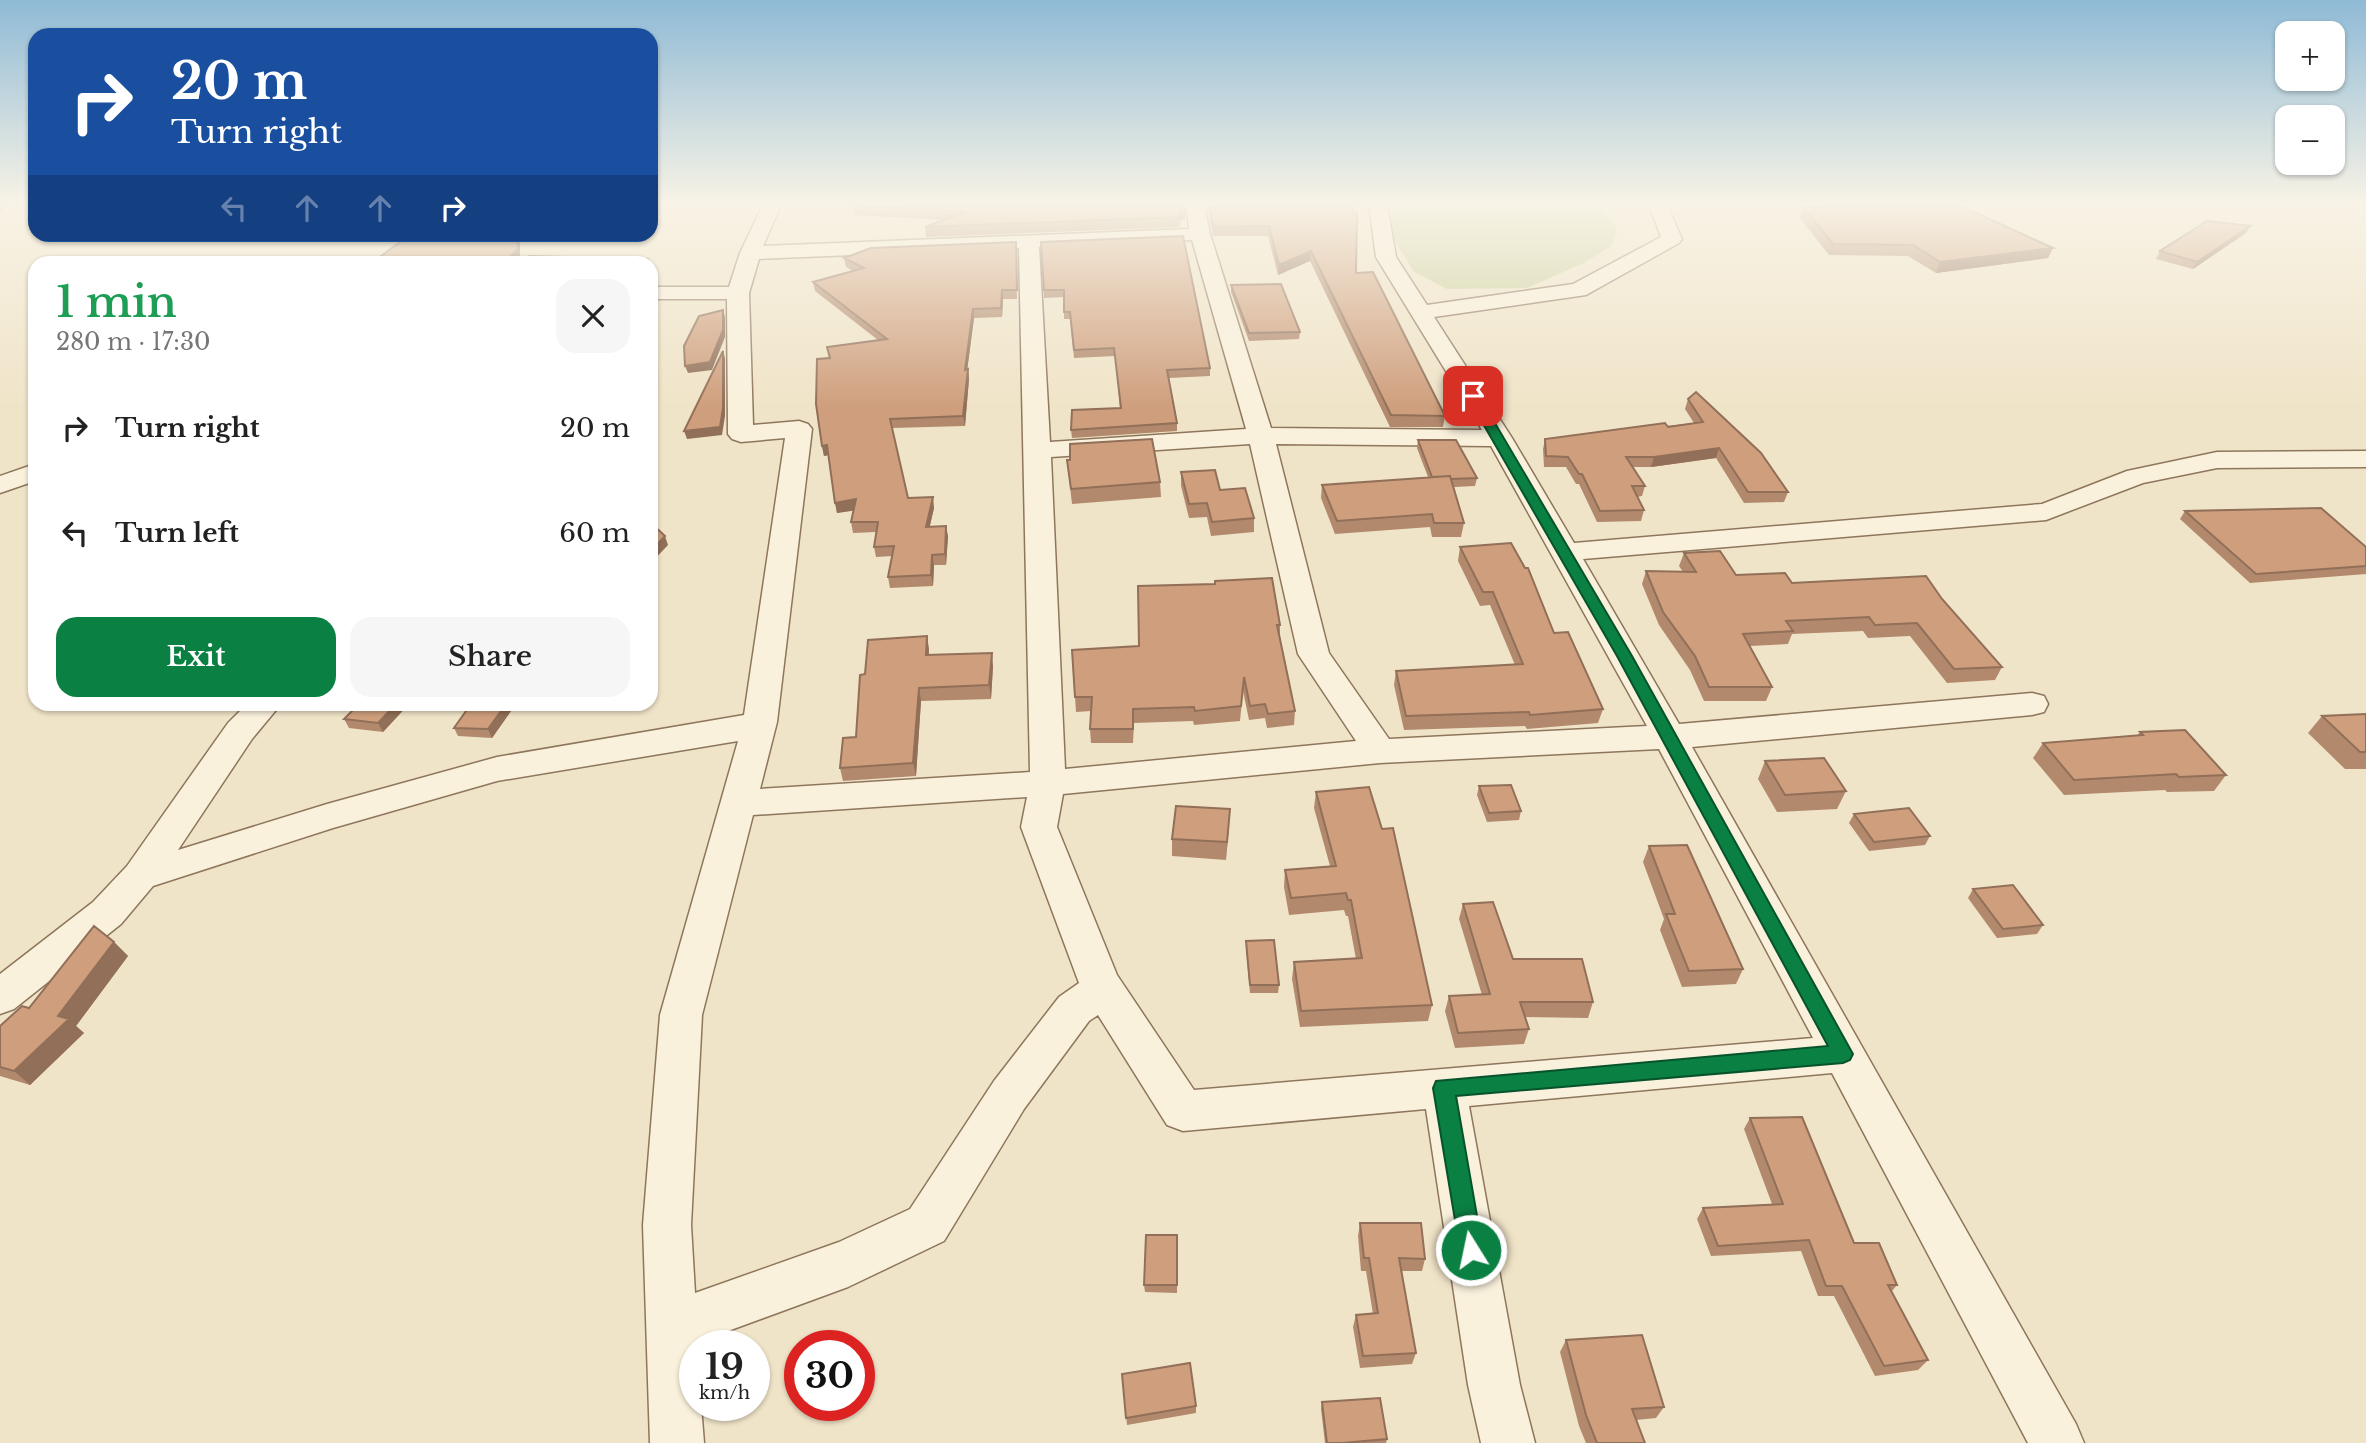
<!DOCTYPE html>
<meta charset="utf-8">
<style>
body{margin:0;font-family:"Libre Baskerville",serif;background:#f6f6f6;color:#222;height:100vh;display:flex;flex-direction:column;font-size:26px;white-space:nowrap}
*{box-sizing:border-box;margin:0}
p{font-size:23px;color:#767676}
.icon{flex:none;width:38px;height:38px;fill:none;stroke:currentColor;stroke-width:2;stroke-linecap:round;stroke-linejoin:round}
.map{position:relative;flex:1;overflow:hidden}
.side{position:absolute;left:28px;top:256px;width:630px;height:455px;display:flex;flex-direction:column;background:#fff;border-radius:21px;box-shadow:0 2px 5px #0004}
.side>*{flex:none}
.banner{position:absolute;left:28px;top:28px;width:630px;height:214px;border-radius:21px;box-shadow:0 2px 5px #0004;background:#1a4fa0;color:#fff;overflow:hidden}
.buttons{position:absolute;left:2275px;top:21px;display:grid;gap:14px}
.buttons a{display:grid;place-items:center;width:70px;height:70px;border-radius:14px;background:#fff;box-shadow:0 2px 5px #0004;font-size:35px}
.speed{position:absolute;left:679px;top:1330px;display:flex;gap:14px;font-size:35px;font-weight:700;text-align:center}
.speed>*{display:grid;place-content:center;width:91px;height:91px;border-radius:50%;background:#fff;box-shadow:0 2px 5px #0004;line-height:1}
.speed small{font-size:18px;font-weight:400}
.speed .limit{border:10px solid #d22;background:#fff;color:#111}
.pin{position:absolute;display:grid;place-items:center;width:60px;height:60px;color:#fff;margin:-30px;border-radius:14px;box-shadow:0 4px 10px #0006}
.me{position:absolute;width:77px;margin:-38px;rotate:350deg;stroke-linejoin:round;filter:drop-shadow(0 0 5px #0008)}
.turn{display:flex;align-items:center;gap:24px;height:147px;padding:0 28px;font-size:32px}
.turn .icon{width:91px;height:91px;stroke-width:2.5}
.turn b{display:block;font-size:49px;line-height:60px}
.lanes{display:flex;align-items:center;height:66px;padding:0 28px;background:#0003;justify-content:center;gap:35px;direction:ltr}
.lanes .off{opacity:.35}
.round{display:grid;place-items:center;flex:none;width:74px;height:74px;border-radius:21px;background:#f6f6f6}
.overview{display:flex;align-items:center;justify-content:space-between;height:119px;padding:0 28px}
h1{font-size:42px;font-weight:600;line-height:52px;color:#1e9e55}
.cta{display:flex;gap:14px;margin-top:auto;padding:14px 28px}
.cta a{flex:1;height:80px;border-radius:21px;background:#0b8043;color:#fff;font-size:28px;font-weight:600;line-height:80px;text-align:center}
.cta a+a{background:#f6f6f6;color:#222}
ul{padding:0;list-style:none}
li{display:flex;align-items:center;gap:21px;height:105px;padding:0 28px}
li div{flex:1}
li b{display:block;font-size:26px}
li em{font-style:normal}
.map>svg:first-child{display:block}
</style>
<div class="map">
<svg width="2366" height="1443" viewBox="0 0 2366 1443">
<rect width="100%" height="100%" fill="#f0e4c8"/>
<path fill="#c9cf9b" d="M1397,205H1583L1602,210L1615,225L1617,234L1611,246L1584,263L1527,288L1447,289L1414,272L1395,241L1390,217Z"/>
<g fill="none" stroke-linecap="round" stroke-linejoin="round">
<defs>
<path id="minor" d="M763,205H781L763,246L1189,229L1186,205H1204L1210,234L1271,428L1482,430L1376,257L1369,205H1387L1396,257L1427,305L1573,284L1661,237L1649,205H1667L1682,239L1679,243L1586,295L1434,317L1512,438L1574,543L2042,504L2127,471L2217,452L2366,451V467L2217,468L2143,483L2046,520L1583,559L1679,724L2032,693L2044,696L2048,704L2044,712L2032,715L1692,747L2076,1424L2084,1443H2028L1832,1073L1469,1106L1520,1385L1535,1443H1481L1468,1385L1426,1109L1183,1131L1167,1125L1098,1015L1089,1021L1024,1109L944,1241L848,1287L698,1342V1346H695V1405H701L704,1443H650L643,1225L660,1015L738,741L497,781L333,828L153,886L121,924L14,1009L0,1014V974L93,902L127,866L228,723L247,704H281L252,739L178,850L327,804L497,757L744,715L785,438L741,442L732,439L728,434L727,299H651V287H729L740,253ZM1192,240L1246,429L1050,442L1039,247ZM1019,248L1030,772L760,789L777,722L812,429L808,424L799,421L753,425L749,293L759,259ZM1250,444L1298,654L1356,741L1065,769L1051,457ZM1276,444L1491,446L1647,726L1389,739L1329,653ZM1659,749L1813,1038L1194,1090L1117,975L1057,827L1063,794L1380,763ZM1027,797L1021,827L1079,983L1059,997L994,1081L910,1209L839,1242L695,1293L691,1225L702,1015L753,815Z
M35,464V481L0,493V476Z"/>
</defs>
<use href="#minor" stroke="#8d765c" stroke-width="3"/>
<use href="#minor" fill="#faf1dc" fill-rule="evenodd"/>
</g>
<path fill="#b2896c" d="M846,205H1184L1185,219L1180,221V227L926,237L925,227L943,220L854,215L853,207H846Z
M1207,205H1353L1356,273L1445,416L1443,427H1390L1310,261L1278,275L1268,236H1213Z
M1803,207L2053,248L2048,258L1936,273L1908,256L1829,255L1799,217Z
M2246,233L2193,269L2156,259L2160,251Z
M85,234H224L213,241L134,239L131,235L87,237Z
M1041,242L1210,368V376L1169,378L1177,423V431L1072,438L1071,430L1120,408L1115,356L1074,358L1070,319H1064V297L1044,298Z
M1016,251L1017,299H1003L1002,317L974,318L967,370L968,369L969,379L965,426L892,428L908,498L934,508L930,526L948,536L946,565H934L933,586L890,588L888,577L892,556L876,557L874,547L876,532L853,533L851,522L854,510L837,513L828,455L824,456L822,446L829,358L827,347L878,340L815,291L813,282L853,271L846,267L844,258Z
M1231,285L1300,332L1299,339L1249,341L1231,292Z
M1688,399L1788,492L1784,502L1744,503L1716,458L1651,467H1633L1645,486L1642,496L1637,497L1644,510L1641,521L1597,522L1579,484H1576L1566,467H1544L1543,449L1545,439L1694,423L1685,409Z
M1418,440L1477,478L1475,486L1454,487L1464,523L1461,537H1432L1430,527L1335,534L1321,498L1322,485L1428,477L1417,448Z
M1067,460L1160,482L1161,497L1072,504Z
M1181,472L1220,490L1254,518V532L1211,536L1207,517L1189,518L1181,486Z
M2185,511L2366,547V574L2250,583L2180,519Z
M1460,547L1554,633L1603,709L1598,723L1527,729L1525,726L1404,730L1394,685L1396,671L1515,665L1490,605L1480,606L1458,561Z
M1684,553L1736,575L1792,583L1942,599L2002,667L1995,680L1947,683L1910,636L1868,638L1863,631L1792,634L1788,644L1750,646L1772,687L1766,701H1704L1690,670L1659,625L1642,584L1646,571L1683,572L1679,566Z
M1280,625V637L1295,711L1294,725L1267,728L1265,718L1249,720L1243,691L1240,721L1194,725L1193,721L1134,723L1133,743H1091L1090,729L1091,711L1076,712L1072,650L1139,646Z
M927,636L929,655L993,666L991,699L921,701L916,776L843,781L840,768L856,737Z
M409,704L383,732L349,728L344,719Z
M511,711L492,738L458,736L454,728Z
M2366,714V769H2345L2308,733L2322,716Z
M2140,732L2226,775L2214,791L2167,792L2165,790L2064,795L2033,758L2043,743L2137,736Z
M1765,761L1846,791L1837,809L1777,812L1758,779Z
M1479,786L1521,811L1519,820L1487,822L1477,795Z
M1316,792L1432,1005L1428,1021L1300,1027L1292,979L1294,962L1356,959L1348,916H1346L1344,910L1289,915L1284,887L1285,870L1330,866L1314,808Z
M1230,809L1226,860L1172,856V839Z
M1854,814L1930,836L1925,845L1869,851L1849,823Z
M1649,846L1743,969L1736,984L1682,987L1660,930L1664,919L1643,862Z
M1973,889L2043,925L2037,934L1997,938L1968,898Z
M1463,904L1513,959L1593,1002L1588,1018L1525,1017L1529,1029L1524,1044L1455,1048L1445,1011L1449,996L1482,995L1459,919Z
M1246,941L1279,985L1278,993H1250L1246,949Z
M114,942L128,956L76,1026L84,1033L30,1085L0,1076V1026L29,1008Z
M1750,1118L1854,1243L1897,1285L1891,1292L1928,1360L1918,1370L1875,1376L1834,1296H1818L1801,1251L1711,1256L1697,1219L1703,1208L1772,1204L1744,1129Z
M1360,1223L1425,1259L1422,1271H1401L1416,1353L1412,1364L1360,1368L1353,1327L1356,1315L1373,1314L1366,1271H1361L1358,1236Z
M1177,1235V1293L1145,1292L1144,1285Z
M1566,1340L1664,1407L1656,1418L1636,1420L1645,1443H1586L1579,1426L1560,1352Z
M1122,1374L1196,1406V1413L1127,1425Z
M1322,1402L1387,1439L1386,1443H1325L1321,1409Z"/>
<path fill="#916f58" d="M0,205H5L0,212Z
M1185,210V219L1180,221L1179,211Z
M2250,226L2246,233L2193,269L2197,262Z
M210,234H224L213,241Z
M517,234H520V256L514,262H504Z
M2053,248L2048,258L1936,273L1940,262Z
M1311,251L1310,261L1278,275L1279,265Z
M1002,290L1003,299L1002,317L1001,308Z
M973,309L974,318L966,379L965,370Z
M723,310L725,317V337L712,370L688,373L685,366Z
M723,351L725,358V416L722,435L687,439L684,431Z
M968,369L969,379L965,426L963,416Z
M827,445L829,455L824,456L822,446Z
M1719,448L1716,458L1651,467L1654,457Z
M933,497L934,508L927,537L926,527Z
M856,499L858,510L837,513L835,503Z
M946,526L948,536L946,565L945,554Z
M665,536L668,545L651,563V551Z
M932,555L934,565L933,586L931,575Z
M927,636L929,649L928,668L926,655Z
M992,653L993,666L991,699L989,685Z
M919,688L921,701L916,776L913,763Z
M396,704H409L383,732L378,723Z
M506,704H507L511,711L492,738L488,729Z
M1230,809L1229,827L1226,860L1227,842Z
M114,942L128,956L76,1026L84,1033L30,1085L14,1071Z"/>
<path fill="#cf9f7d" stroke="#916f58" stroke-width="2" d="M852,205H1184L1185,210L1179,211L1180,217L925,227L966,212Z
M1209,205H1353V212H1357L1356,273L1373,272L1445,416L1391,415L1311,251L1279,265L1269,226L1214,227Z
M1835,205H1959L2053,248L1940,262L1913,245L1833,244L1803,207Z
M2207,221L2250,226L2197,262L2160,251Z
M411,234H517L518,249L504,262H373Z
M1183,236L1210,368L1167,370L1177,423L1071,430L1072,410L1121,408L1114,348L1074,350L1070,312H1064V290H1044L1041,242Z
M1016,242L1017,290H1002L1001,308L973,309L965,370L968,369L963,416L890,419L908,498L933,497L926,527L946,526L945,554L932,555L931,575L888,577L894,546L874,547L878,522H851L856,499L835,503L827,445L822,446L816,404L817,359L830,358L827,347L887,339L813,282L864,268L844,258L871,248Z
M530,256L648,259L647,262H536Z
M1281,284L1300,332L1249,333L1231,285Z
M723,310V330L710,362L685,366L684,346L699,316Z
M723,351V408L720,427L684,431Z
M1696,392L1761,453L1788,492H1748L1719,448L1654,457H1626L1645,486H1632L1644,510L1600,511L1582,474H1579L1568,457L1546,456L1545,439L1665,423L1668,427L1703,422L1688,399Z
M1152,439L1160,482L1071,489L1067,460H1070V444Z
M1418,440H1456L1477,478L1451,479L1450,476L1432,477Z
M1215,470L1220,490L1245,488L1254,518L1212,522L1207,503L1189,504L1181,472Z
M1450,476L1464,523H1434L1432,514L1337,521L1322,485Z
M2321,508L2366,547V566L2256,574L2185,511Z
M651,523L665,536L651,551Z
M1511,543L1525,568H1528L1554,633L1568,632L1603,709L1530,715L1529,712L1406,716L1396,671L1523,664L1493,592H1483L1460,547Z
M1720,551L1736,575L1785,573L1792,583L1926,576L1942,599L2002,667L1954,669L1917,623L1875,625L1869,617L1786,621L1793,631L1743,634L1772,687H1709L1695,656L1663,612L1646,571L1696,572L1684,553Z
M1272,578L1280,625H1277L1295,711L1268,714L1265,704L1250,706L1244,677L1241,706L1195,711L1194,707L1133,709V729H1090L1092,697H1075L1072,650L1139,646L1138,586L1215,584V581Z
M927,636L926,655L992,653L989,685L919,688L913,763L840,768L843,738L856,737L860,675L865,674L868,640Z
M359,704H396L378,723L344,719Z
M471,704H506L488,729L454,728Z
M2366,714V752H2360L2322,716Z
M2185,730L2226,775L2179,777L2176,774L2074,780L2043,743L2143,735L2140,732Z
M1824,758L1846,791L1785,795L1765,761Z
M1511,785L1521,811L1489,813L1479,786Z
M1369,787L1382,829L1393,828L1432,1005L1301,1011L1294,962L1362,958L1351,900H1348L1346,893L1291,898L1285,870L1336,866L1316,792Z
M1176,806L1230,809L1227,842L1172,839Z
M1909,808L1930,836L1874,842L1854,814Z
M1687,845L1743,969L1689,971L1666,914H1675L1649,846Z
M2013,885L2043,925L2003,929L1973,889Z
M1493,902L1513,959H1582L1593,1002H1520L1529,1029L1458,1033L1449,996L1490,994L1463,904Z
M94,926L114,942L58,1016L69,1019L14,1071L0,1067V1026L22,1006L29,1008Z
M1274,940L1279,985H1250L1246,941Z
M1802,1117L1854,1243H1879L1897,1285H1888L1928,1360L1884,1366L1842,1286H1826L1809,1240L1718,1246L1703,1208L1783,1204L1750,1118Z
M1360,1223H1421L1425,1259L1399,1258L1416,1353L1363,1356L1356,1315L1378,1313L1369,1258H1364Z
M1146,1235H1177V1285H1144Z
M1642,1335L1664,1407L1632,1409L1645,1443H1597L1586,1415L1566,1340Z
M1190,1363L1196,1406L1126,1418L1122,1374Z
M1380,1398L1387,1439L1342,1443H1327L1322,1402Z"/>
<linearGradient id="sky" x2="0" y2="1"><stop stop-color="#8fbad6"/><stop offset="0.5" stop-color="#f8f3e6"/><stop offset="1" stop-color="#f8f3e6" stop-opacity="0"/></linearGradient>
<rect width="2366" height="407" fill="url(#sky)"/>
<path fill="#0b8043" stroke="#07532c" stroke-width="2" d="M1473,393L1479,396L1632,656L1853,1054L1850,1060L1843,1063L1456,1096L1483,1250L1479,1258L1471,1261L1463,1258L1460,1250L1433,1088L1436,1081L1828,1046L1617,656L1467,396Z"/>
</svg>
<div class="buttons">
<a>+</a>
<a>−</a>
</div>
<div class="speed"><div>19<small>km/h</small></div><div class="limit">30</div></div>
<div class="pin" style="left:1473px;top:396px;background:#d93025"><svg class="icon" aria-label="arrive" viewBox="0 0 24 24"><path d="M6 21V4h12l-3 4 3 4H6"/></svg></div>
<svg class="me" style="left:1471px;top:1250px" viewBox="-20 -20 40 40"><circle r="17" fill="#0b8043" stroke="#fff" stroke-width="3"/><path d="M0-11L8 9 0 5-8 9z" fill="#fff"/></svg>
<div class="banner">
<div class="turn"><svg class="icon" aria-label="right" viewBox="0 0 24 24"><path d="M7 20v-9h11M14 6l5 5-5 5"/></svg><div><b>20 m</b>Turn right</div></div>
<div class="lanes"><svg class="icon off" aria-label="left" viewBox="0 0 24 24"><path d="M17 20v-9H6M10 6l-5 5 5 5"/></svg><svg class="icon off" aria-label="ahead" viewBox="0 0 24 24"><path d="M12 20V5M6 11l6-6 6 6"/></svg><svg class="icon off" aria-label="ahead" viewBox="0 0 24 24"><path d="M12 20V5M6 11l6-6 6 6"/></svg><svg class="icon" aria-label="right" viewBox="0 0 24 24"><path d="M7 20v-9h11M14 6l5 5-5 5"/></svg></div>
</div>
<section class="side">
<div class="overview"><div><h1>1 min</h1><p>280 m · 17:30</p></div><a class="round"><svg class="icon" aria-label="close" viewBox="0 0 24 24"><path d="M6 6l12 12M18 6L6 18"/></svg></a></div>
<ul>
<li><svg class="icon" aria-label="right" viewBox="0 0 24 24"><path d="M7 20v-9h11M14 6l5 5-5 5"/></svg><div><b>Turn right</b></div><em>20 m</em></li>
<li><svg class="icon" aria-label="left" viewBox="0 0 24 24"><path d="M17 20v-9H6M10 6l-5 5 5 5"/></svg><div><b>Turn left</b></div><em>60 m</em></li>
</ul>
<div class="cta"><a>Exit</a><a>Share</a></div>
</section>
</div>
